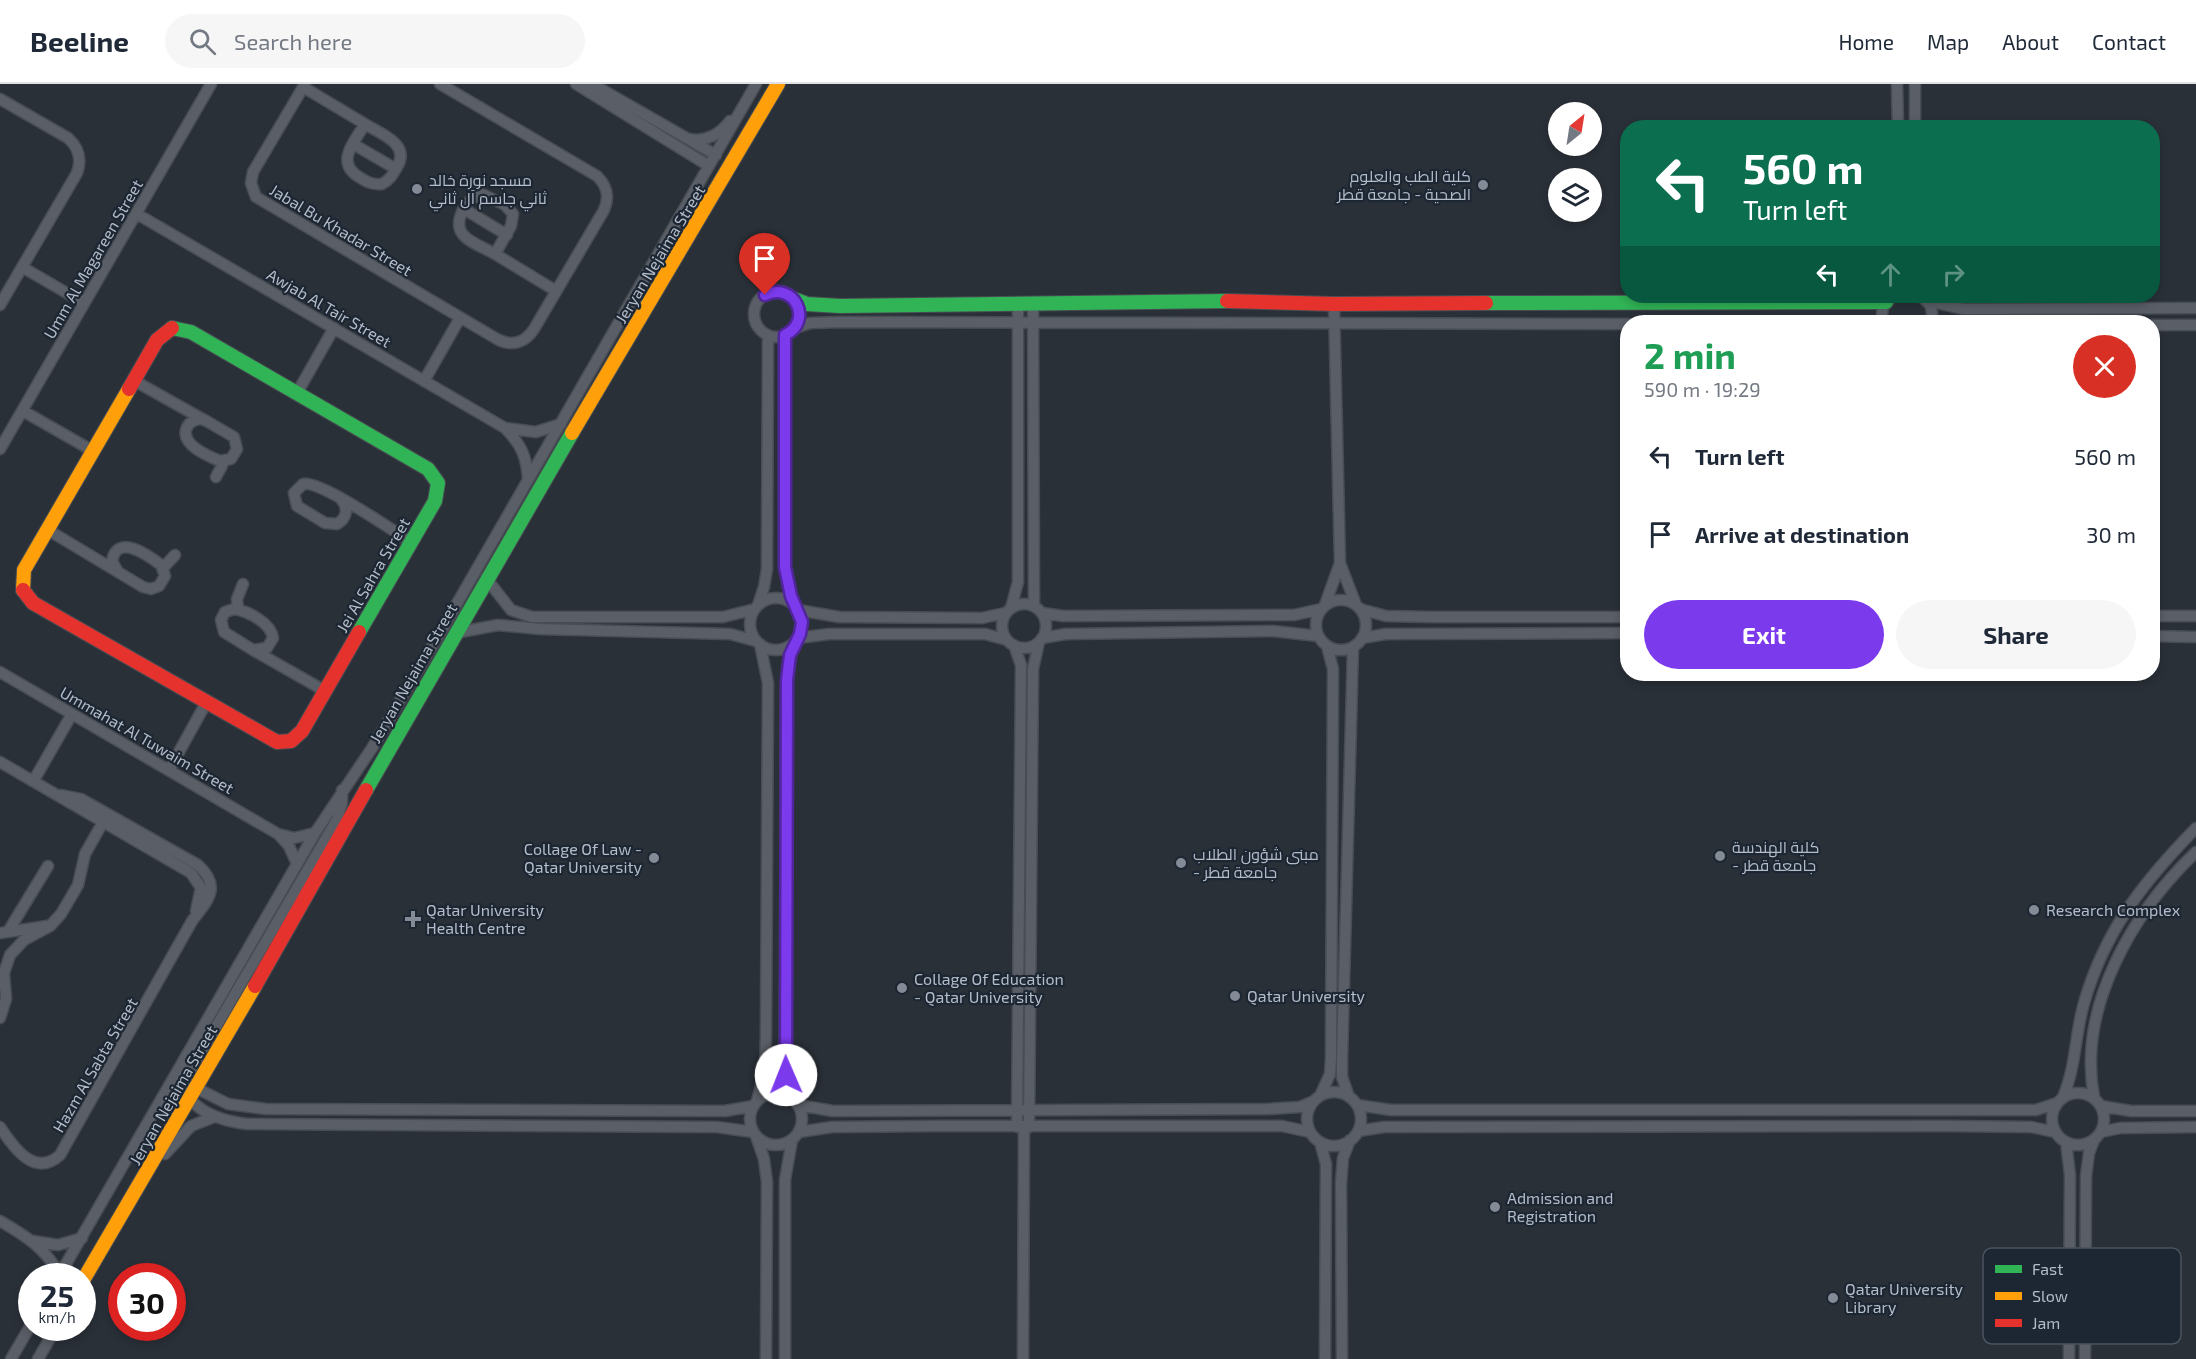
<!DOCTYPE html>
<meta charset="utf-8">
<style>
body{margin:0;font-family:"Exo 2",Cairo,sans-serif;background:#f6f6f7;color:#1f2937;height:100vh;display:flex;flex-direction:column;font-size:22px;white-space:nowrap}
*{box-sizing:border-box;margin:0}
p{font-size:20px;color:#747a83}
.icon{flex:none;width:33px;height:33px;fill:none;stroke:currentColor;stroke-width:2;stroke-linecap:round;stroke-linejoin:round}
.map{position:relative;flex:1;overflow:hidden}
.panel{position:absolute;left:1620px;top:231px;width:540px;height:366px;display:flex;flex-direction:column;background:#fff;border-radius:24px;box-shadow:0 3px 9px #0003}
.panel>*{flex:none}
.top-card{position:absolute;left:1620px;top:36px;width:540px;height:183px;border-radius:24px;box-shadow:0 3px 9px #0003;background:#0b6e4f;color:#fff;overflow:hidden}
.needle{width:39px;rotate:30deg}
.fabs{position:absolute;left:1548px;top:18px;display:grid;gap:12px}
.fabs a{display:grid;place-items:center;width:54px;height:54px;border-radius:50%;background:#fff;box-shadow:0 3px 9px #0003;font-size:30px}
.speed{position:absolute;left:18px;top:1179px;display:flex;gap:12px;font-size:30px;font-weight:700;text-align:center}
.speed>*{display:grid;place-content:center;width:78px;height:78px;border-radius:50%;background:#fff;box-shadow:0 3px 9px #0003;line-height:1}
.speed small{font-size:15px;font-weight:400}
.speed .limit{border:9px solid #d22;background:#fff;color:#111}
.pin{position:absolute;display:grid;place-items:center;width:51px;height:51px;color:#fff;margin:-62px -26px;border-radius:50% 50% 50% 0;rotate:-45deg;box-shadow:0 0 6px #0007}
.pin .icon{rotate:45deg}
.me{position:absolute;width:66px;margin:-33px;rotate:359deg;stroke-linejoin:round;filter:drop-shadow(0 0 4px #0008)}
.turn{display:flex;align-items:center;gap:21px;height:126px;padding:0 24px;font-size:27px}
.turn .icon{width:78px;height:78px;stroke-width:2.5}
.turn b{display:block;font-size:42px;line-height:51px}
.lanes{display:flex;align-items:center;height:57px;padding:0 24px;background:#0003;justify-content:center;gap:30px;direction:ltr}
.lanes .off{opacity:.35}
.round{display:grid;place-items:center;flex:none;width:63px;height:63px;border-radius:32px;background:#f6f6f7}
.headline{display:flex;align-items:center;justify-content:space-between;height:102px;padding:0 24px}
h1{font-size:36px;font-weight:700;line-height:45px;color:#1e9e55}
.cta{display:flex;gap:12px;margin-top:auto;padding:12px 24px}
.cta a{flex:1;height:69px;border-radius:36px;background:#7c3aed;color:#fff;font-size:24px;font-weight:700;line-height:69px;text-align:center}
.cta a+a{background:#f6f6f7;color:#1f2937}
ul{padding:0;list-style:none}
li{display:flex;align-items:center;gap:18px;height:78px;padding:0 24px}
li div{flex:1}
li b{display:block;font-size:22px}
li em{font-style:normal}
header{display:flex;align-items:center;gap:36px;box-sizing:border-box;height:84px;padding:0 30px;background:#fff;border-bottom:2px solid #e0e1e3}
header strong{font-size:28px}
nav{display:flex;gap:33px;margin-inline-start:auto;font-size:21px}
.search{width:420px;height:54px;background:#f6f6f7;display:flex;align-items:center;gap:15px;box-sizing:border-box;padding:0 21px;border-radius:33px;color:#747a83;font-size:22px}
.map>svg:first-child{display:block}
</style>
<header>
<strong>Beeline</strong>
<div class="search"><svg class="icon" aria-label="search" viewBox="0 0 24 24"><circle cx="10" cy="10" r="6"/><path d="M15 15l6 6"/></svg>Search here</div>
<nav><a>Home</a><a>Map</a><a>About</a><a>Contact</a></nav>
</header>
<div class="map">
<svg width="2196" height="1275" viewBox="0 0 2196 1275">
<rect width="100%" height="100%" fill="#2a3038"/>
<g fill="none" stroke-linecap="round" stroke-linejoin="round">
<defs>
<path id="street" d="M305,0L253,88L251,99L256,113L497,255C512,263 525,259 534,245L604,126C610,112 607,102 597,92L440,0
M576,0L709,82
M592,0L716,71
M1897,0L1898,44
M1915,0V44
M303,3L365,40
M0,15L68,54C79,64 82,75 77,89L0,221
M365,40C381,50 411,60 397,83C393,90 390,96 382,100C372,101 367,98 359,93C335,78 354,58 365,40Z
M689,55C706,58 720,50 730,37
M353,60L396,85
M482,110L505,121L513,130L511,142L495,170C474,158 448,153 464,124C469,117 473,112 482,110Z
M464,125L507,151
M137,130L505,344C521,360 527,373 528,396
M495,170L556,207
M22,183L84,219
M754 230a23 23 0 1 1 46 0a23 23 0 1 1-46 0Z
M1921,212L1931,222L1933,238
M1928,217L1963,225L2196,224
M1033,221L1034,522
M1881,238L1883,223L1893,212
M2152,241H2196
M795,244L810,239L841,238L1628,240
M785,251V483L788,503L795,521
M133,296L206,337
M424,297L460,234
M297,309L334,244
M23,327L93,367
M203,335L234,353L237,365L231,375L220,377C208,372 179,360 187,343C190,337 196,335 203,335Z
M505,344L536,348L561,340
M0,365L211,0
M216,393L224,378
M341,415C349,424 347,434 337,440L325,439L297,422L294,409L303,400C320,396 392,446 411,458
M48,446L143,503L151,505L159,502L165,492L161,481C148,471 117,449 112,477L118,488
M1340,479L1356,521
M163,484L175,471
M486,494L511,526L532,533H723L755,525
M750 540a26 26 0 1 1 52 0a26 26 0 1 1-52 0Z
M1316 541a25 25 0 1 1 50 0a25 25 0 1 1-50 0Z
M1002 542a22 22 0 1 1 44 0a22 22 0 1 1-44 0Z
M758,521L764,503L767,485L768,251
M1325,521L1340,479L1334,220
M1011,524L1018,498V221
M234,525C248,527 271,539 273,554L267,564L253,566L224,548L221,536L225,528Z
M238,525L237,515L243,500
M1360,525L1386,532L1432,533H1628
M798,526L839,533L982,534L1005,529
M1042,529L1063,532L1294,531L1321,525
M2152,532H2196
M455,549L498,541L540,545L730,550L756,557
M2152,552L2196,553
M798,554L829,550H985L1007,556
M1042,554L1066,550L1273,547L1318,552
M1362,554L1386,550L1628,549
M1014,561L1021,581L1017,1043
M253,566L325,607
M0,588L278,750L294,754L315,749
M0,678L191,789L201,804L196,827
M169,686L206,619
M34,696L72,630
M279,751L289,762L297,780
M9,846L48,782
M0,849L47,842
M0,934L6,915L4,889L10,871L24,856L50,842L61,830L78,801L85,770L103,738
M182,983C178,1022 214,1036 247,1040L717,1043L753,1048
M182,1001L338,734L342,718V706
M192,1002L228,1020L266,1025L725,1027L753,1022
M1307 1035a27 27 0 1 1 54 0a27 27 0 1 1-54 0Z
M2052 1035a26 26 0 1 1 52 0a26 26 0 1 1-52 0Z
M750 1035a26 26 0 1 1 52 0a26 26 0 1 1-52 0Z
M1320,1012L1330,990L1331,975L1333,585L1327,562
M1349,1013L1342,993V974L1353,563
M2063,1013C2076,983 2075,950 2084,919C2105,846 2144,797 2196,744
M2094,1013C2077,923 2133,828 2196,768
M790,1014L785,980L786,608L788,584L794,559
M757,1017L765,986L766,950L768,599L760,560
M798,1021L833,1027L1268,1025L1300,1023L1314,1017
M1357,1021L1391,1026H2036L2057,1019
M2101,1022L2131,1027H2196
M0,1043C12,1061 34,1095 60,1071L192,837C208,816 222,803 198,781L81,715L61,711
M1029,1043L1033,585L1039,558
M1358,1047L1384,1043L1948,1042L2031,1043L2055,1048
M799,1048L832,1043L936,1042H1282L1310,1048
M2101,1048L2120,1044L2196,1043
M756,1052L764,1075L767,1098L766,1275
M1320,1058L1326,1080L1325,1275
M2066,1058L2070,1091L2069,1275
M165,1070L191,1042L214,1033
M0,1137C26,1152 45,1164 60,1191
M33,1157L58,1161L82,1154
M59,1192L315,749L372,664L444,542L756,0
M11,1275L32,1239
M38,1275L56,1244
M785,1275V1096L792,1056
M1023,1275L1024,1043
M1342,1275L1341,1099L1343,1074L1350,1056
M2085,1275L2086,1092L2089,1069L2094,1056"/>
<path id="fast" d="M794,215L807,220L840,222L1227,217
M1486,219L1886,218
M172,244L191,248L428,385L438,399L435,417L359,548
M366,706L572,349"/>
<path id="slow" d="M572,349L778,0
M23,506L24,486L129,305
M82,1198L255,902"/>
<path id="jam" d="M1227,217L1334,220L1486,219
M129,305L157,256L172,244
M23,506L33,519L277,658L291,657L302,647L359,548
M255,902L366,706"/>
</defs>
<use href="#street" stroke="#484c53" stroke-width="13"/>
<use href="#fast" stroke="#484c53" stroke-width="16"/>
<use href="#slow" stroke="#484c53" stroke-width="16"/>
<use href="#jam" stroke="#484c53" stroke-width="16"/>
<use href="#street" stroke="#5a5e66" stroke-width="10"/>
<use href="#fast" stroke="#30b455" stroke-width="14"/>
<use href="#slow" stroke="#ff9f0a" stroke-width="14"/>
<use href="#jam" stroke="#e5322d" stroke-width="14"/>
</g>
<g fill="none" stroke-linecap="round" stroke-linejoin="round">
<defs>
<path id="route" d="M765,211C794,197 814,237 785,251V483L791,512L802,538L800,550L790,571L787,596L786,991"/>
</defs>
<use href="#route" stroke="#51269a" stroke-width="15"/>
<use href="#route" stroke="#7c3aed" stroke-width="10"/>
</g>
<g fill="#848b96" stroke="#1d2633" stroke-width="2">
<circle cx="1483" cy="101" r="6"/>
<circle cx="417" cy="105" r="6"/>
<circle cx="1720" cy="772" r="6"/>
<circle cx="654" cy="774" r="6"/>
<circle cx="1181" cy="779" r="6"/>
<circle cx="2034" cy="826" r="6"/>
<path d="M410 826h6v6h6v6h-6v6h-6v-6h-6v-6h6z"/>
<circle cx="902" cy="904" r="6"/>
<circle cx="1235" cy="912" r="6"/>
<circle cx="1495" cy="1123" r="6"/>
<circle cx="1833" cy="1214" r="6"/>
</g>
<g text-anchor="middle" stroke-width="4.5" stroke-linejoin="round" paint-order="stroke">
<g font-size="16" fill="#b4bcc9" stroke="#1d2633" text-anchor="start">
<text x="1471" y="98" text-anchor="end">كلية الطب والعلوم<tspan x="1471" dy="18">الصحية - جامعة قطر</tspan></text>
<text x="429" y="102">مسجد نورة خالد<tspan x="429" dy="18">ثاني جاسم آل ثاني</tspan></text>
<text x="1732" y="769">كلية الهندسة<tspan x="1732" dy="18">- جامعة قطر</tspan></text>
<text x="642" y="771" text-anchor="end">Collage Of Law -<tspan x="642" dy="18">Qatar University</tspan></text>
<text x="1193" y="776">مبنى شؤون الطلاب<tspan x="1193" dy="18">- جامعة قطر</tspan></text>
<text x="426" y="832">Qatar University<tspan x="426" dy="18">Health Centre</tspan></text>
<text x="2046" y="832">Research Complex</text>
<text x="914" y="901">Collage Of Education<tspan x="914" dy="18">- Qatar University</tspan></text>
<text x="1247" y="918">Qatar University</text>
<text x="1507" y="1120">Admission and<tspan x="1507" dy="18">Registration</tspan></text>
<text x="1845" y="1211">Qatar University<tspan x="1845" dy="18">Library</tspan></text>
</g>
<g font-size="16" fill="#b4bcc9" stroke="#1d2633">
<text transform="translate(341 146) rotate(31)" y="6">Jabal Bu Khadar Street</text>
<text transform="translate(660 170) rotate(-59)" y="6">Jeryan Nejaima Street</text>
<text transform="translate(93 175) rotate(-60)" y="6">Umm Al Magareen Street</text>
<text transform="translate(329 224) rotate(30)" y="6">Awjab Al Tair Street</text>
<text transform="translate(373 491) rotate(-60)" y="6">Jei Al Sahra Street</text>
<text transform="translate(413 589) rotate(-60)" y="6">Jeryan Nejaima Street</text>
<text transform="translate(147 656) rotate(30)" y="6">Ummahat Al Tuwaim Street</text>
<text transform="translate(95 981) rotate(-60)" y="6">Hazm Al Sabta Street</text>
<text transform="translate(173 1011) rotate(-60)" y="6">Jeryan Nejaima Street</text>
</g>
</g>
<rect x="1983" y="1164" width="198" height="96" rx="9" fill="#1d2633" stroke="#4a5360" stroke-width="1.5"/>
<rect x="1995" y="1181" width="27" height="8" fill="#30b455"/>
<rect x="1995" y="1208" width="27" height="8" fill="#ff9f0a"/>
<rect x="1995" y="1235" width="27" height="8" fill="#e5322d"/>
<g font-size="16" fill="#b4bcc9">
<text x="2032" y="1191">Fast</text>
<text x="2032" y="1218">Slow</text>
<text x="2032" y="1245">Jam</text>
</g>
</svg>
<div class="fabs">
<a><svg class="needle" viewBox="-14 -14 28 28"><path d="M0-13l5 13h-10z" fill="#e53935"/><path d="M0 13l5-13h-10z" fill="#747a83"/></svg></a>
<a><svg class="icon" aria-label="layers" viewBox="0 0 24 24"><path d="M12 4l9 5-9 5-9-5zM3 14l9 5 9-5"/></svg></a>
</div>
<div class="speed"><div>25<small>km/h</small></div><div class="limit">30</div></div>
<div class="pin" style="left:765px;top:211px;background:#d93025"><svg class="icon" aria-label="arrive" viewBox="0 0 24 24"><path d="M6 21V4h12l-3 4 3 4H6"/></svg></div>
<svg class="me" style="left:786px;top:991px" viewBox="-20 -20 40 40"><circle r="19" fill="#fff"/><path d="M0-13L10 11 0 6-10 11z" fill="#7c3aed"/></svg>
<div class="top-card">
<div class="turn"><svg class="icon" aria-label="left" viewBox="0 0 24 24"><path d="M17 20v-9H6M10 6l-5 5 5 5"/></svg><div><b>560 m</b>Turn left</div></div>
<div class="lanes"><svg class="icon" aria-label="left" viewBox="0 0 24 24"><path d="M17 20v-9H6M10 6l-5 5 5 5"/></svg><svg class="icon off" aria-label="ahead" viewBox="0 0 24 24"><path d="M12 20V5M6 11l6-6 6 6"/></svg><svg class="icon off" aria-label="right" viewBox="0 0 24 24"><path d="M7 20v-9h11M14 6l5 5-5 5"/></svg></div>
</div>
<section class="panel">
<div class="headline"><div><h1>2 min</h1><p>590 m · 19:29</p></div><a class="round" style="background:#d93025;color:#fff"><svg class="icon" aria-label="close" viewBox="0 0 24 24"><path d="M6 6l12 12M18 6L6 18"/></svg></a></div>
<ul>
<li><svg class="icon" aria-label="left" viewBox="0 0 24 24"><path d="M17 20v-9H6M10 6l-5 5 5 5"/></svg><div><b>Turn left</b></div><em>560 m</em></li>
<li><svg class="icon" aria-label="arrive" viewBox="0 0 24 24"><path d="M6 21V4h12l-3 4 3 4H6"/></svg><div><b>Arrive at destination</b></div><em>30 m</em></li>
</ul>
<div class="cta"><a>Exit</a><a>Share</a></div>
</section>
</div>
